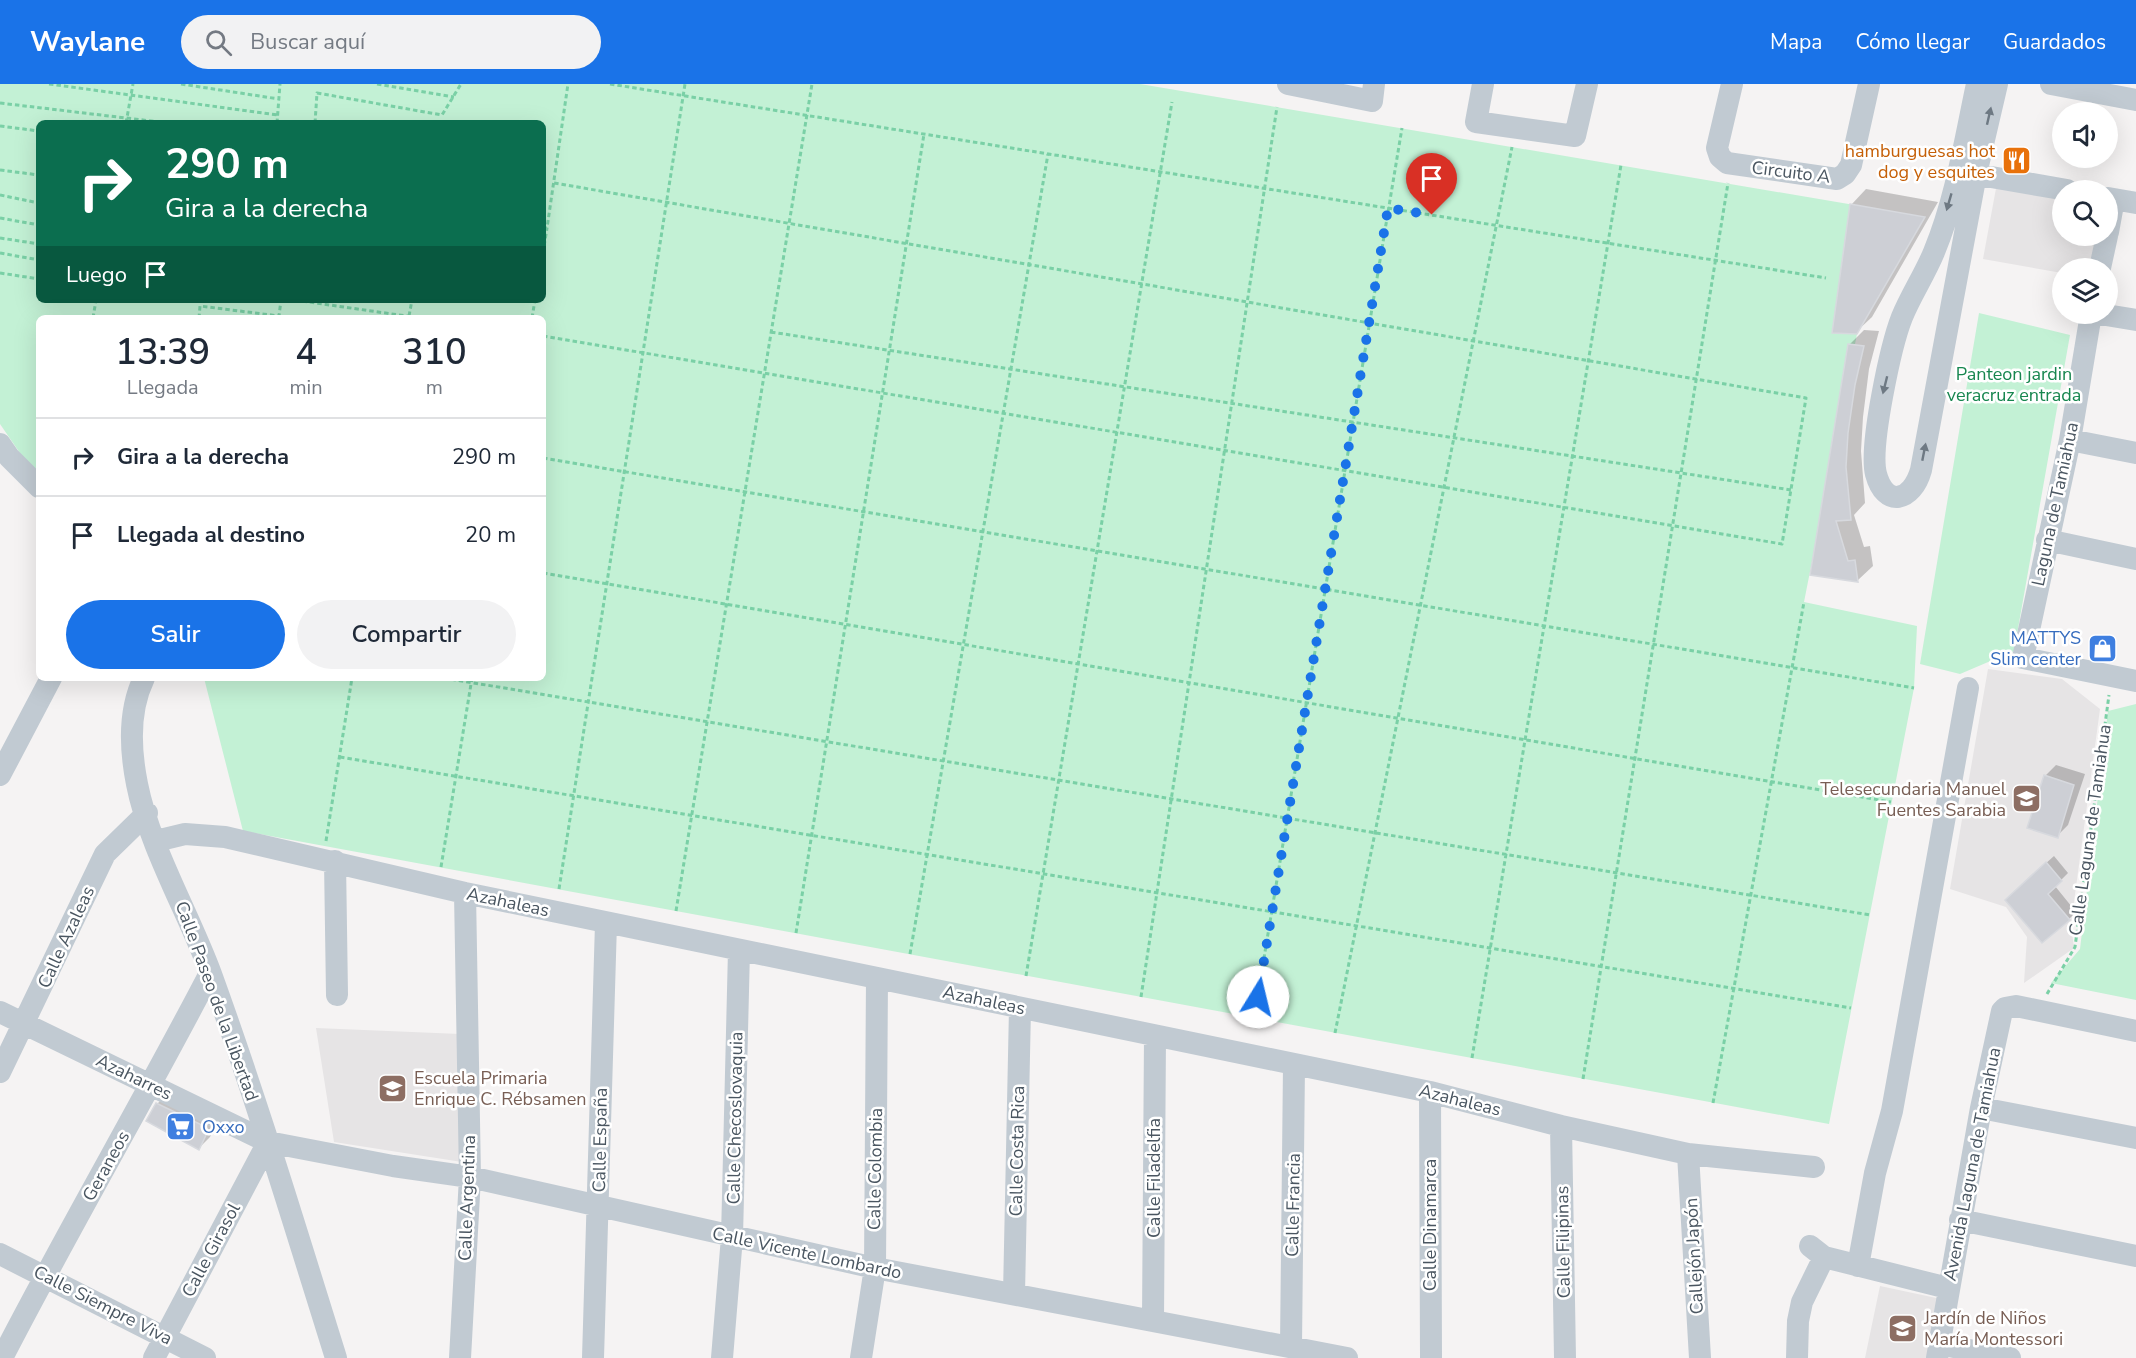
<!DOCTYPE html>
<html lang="es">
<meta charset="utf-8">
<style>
body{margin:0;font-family:"Nunito Sans",sans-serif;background:#f2f2f3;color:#1f2937;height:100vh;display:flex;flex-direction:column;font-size:22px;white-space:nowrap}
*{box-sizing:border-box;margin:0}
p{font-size:20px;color:#747a83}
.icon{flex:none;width:33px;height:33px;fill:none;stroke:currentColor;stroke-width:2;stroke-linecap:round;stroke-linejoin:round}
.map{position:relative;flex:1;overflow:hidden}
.panel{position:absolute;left:36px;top:231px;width:510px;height:366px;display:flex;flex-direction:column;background:#fff;border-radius:9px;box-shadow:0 6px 24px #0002}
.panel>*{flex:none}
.guide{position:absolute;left:36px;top:36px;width:510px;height:183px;border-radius:9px;box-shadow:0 6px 24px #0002;background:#0b6e4f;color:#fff;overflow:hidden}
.fabs{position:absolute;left:2052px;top:18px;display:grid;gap:12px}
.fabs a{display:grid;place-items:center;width:66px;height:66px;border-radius:50%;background:#fff;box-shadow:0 6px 24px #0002;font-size:30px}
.pin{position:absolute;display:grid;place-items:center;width:51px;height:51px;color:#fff;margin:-62px -26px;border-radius:50% 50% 50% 0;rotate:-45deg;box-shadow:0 0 6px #0007}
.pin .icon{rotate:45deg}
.me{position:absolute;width:66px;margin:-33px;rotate:9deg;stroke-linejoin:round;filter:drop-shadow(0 0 4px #0008)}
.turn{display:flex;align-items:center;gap:21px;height:126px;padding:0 30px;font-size:27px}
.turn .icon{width:78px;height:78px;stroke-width:2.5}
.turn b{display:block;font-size:42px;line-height:51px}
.then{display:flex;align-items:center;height:57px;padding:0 30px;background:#0003;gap:12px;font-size:22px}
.eta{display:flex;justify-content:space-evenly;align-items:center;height:102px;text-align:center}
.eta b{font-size:36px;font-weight:600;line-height:42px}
.button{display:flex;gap:12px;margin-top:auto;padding:12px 30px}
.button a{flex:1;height:69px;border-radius:36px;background:#1a73e8;color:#fff;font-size:24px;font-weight:600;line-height:69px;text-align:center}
.button a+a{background:#f2f2f3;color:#1f2937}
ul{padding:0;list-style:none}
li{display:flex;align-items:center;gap:18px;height:78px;padding:0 30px;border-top:2px solid #e0e1e3}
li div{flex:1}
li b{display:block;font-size:22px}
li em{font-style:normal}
header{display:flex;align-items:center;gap:36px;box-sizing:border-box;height:84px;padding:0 30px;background:#1a73e8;color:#fff}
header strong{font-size:28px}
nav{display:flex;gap:33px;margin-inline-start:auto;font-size:21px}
.search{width:420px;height:54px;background:#f2f2f3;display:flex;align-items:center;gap:15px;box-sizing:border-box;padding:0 21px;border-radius:33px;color:#747a83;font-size:22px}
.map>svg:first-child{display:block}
</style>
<header>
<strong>Waylane</strong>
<div class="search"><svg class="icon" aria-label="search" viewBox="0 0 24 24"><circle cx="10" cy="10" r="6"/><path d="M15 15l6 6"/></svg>Buscar aquí</div>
<nav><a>Mapa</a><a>Cómo llegar</a><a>Guardados</a></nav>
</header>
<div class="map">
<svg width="2136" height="1274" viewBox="0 0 2136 1274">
<rect width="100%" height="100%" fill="#f5f3f3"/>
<path fill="#e6e4e5" d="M1997,99L2062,111V152H2103L2097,184H2062V189L1983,175Z
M1988,585L2062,595L2100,625L2071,840L2074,864L2024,899L2027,853L2006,823L1950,805Z
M316,944L460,950L462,1078L334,1058Z
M1880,1202L1941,1215L1928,1274H1865Z"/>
<path fill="#c3f1d5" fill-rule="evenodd" d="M0,0H1140L1925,133L1857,250L1804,518L1917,542L1914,604L1829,1040L243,747L204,594H543V234H39V390L22,372L0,340ZM39,39H543V216H39Z
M1979,229L2070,251L2014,567L1960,590L1920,580Z
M2136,620V916L2051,899L2080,865L2108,627Z"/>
<path fill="#0003" d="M1866,105L1938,118L1872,233L1856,248L1851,121Z
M1864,246L1879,247L1869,285L1863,333L1861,367L1865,419L1854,431L1864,463L1870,462L1873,482L1858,496L1812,490L1849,261Z
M2056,681L2085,690L2068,741L2057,752L2045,692Z
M2054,772L2068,789L2055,802L2076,828L2069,835L2014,808Z
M169,1008L218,1037L210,1053L199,1064L148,1036L157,1020Z"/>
<path fill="#cdcfd5" stroke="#d7d9de" stroke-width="1.5" d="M1850,120L1925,133L1857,250L1832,249Z
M1848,260L1864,262L1855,301L1848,349L1846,383L1851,436L1836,437L1848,477L1855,476L1858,498L1810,491Z
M2044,691L2074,701L2058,754L2027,744Z
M2046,778L2062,797L2048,810L2070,836L2042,859L2005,816Z
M156,1019L204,1042L207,1049L199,1066L146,1037Z"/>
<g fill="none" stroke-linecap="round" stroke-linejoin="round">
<path stroke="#7ad0a6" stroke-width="3" stroke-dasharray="4.5 3" stroke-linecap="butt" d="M49,0L278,31
M181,0L279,15
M377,0L454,13
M610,0L1826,194
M0,19L168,39
M126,39L133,0
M277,39L280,0
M315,39L317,9L442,31L461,0
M0,42L39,47
M0,86L39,91
M0,111L39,119
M0,134L39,141
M543,144H547L568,0
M0,154L39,160
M0,169L39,176
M543,169L547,144
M0,189L39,195
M295,216L420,234
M409,232L412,216
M93,234L96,216
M199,234L200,222L279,232L281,216
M532,234L535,216
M771,248L1791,406
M543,252L1782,460L1806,314L554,99
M543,374L1914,604
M543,489L1891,718
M444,594L1870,831
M340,673L1851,924
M326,757L352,594
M441,783L472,594
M559,805L685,0
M676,827L812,0
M796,849L924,50
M910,870L1048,70
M1026,892L1172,18
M2047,910L2075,863L2109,611
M1141,913L1277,23
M1254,934L1402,44
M1335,949L1512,63
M1472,974L1621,81
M1583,995L1728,99
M1713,1019L1804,518"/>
<path stroke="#c1cad2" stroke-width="22" d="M1288,0L1372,17L1374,0
M1483,0L1476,38L1575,52L1587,0
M1732,0L1717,64L1720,73L1727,79L1837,95L1845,90L1851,81L1869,0
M1977,0C1965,56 1956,115 1934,168C1925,190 1911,211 1902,233C1891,261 1869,362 1876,390C1885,424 1912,418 1921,386L1976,90L1997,0
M2051,0L2136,16
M1962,88L2067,106
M2108,114L2136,119
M2108,148L2114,115
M2100,184L2107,152
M2091,230L2070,356L2023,574L2136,597
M2100,230L2136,236
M2070,356L2136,369
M0,360L9,373L39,403
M2047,456L2136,475
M144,594C128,627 130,665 137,700C149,762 189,830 211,890C257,1017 296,1146 336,1274
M0,691L51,594
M156,757L185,750L225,753L465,809L1430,1008L1561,1042L1688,1070L1814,1083
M335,777L337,911
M0,928L268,1058L393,1082L470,1093L875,1184L1347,1274
M0,988L105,770L147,729
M1430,1008L1431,1274
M1981,1024L2136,1054
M1561,1042L1565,1274
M1688,1070L1700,1274
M1960,1136L2136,1172
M1810,1162L1824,1173L1948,1204
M0,1170L205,1274
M1858,1182L1875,1089L1892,1027L1968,604
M1014,1210L1020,924
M1153,1236L1155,952
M1939,1260L2010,1274
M1291,1262L1294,981
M2,1274C69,1144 143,1018 210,889
M154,1274L268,1058
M460,1274L470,1093L465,809
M593,1274L606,839
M722,1274L732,1153L739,866
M861,1274L875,1184L877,894
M1797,1274L1798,1237L1802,1218L1824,1173
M1937,1274L1981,1024L2002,927L2005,924L2016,922L2136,947"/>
</g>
<defs><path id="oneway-solid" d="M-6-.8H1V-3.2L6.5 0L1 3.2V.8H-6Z" transform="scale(1.5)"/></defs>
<g fill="#6e7983">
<use href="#oneway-solid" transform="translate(1989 32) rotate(-77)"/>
<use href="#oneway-solid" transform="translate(1949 118) rotate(106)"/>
<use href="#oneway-solid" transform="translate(1885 301) rotate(104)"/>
<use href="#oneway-solid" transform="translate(1924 368) rotate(-79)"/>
</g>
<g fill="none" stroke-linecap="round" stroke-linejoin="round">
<path stroke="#1a73e8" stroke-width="10" stroke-dasharray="0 18" d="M1258,913L1388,124L1432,131"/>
</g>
<defs>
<symbol id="restaurant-square" viewBox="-11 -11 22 22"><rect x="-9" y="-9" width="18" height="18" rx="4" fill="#e8710a" stroke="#fff"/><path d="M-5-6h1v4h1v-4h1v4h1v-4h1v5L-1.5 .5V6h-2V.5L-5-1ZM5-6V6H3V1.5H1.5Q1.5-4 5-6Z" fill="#fff"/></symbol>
<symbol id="shop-square" viewBox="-11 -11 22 22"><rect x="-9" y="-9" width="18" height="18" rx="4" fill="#3f7fe0" stroke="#fff"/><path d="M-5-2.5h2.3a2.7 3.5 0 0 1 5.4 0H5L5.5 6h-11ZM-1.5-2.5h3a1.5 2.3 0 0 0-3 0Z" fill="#fff"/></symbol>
<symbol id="school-square" viewBox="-11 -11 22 22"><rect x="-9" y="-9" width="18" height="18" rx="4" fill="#8d6e63" stroke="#fff"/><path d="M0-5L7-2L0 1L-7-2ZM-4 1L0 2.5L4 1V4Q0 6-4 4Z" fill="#fff"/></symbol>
<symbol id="supermarket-square" viewBox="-11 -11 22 22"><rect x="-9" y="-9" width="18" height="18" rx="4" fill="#3f7fe0" stroke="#fff"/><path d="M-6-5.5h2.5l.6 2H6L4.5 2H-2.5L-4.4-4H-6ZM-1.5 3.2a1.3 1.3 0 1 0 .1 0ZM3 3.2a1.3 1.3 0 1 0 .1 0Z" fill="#fff"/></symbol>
</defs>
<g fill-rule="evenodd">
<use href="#restaurant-square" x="2000" y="60" width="33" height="33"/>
<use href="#shop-square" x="2086" y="548" width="33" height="33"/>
<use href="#school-square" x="2010" y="698" width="33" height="33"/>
<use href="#school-square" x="376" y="988" width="33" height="33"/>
<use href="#supermarket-square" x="164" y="1026" width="33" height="33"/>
<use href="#school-square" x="1886" y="1228" width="33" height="33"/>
</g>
<g text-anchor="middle" stroke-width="5" stroke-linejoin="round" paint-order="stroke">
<g font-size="18" fill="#c56008" stroke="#fff" text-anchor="end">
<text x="1995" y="73">hamburguesas hot<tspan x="1995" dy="21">dog y esquites</tspan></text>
</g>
<g font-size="18" fill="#4a5661" stroke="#fff">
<text transform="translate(1791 88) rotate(7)" y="6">Circuito A</text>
<text transform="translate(2055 420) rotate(-78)" y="6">Laguna de Tamiahua</text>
<text transform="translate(2090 746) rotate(-82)" y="6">Calle Laguna de Tamiahua</text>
<text transform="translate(508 818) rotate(12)" y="6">Azahaleas</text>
<text transform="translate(66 853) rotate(-65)" y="6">Calle Azaleas</text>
<text transform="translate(984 916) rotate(12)" y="6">Azahaleas</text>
<text transform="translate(217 917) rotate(70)" y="6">Calle Paseo de la Libertad</text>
<text transform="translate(134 993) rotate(26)" y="6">Azaharres</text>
<text transform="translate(1460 1016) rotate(14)" y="6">Azahaleas</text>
<text transform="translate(735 1034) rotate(-89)" y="6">Calle Checoslovaquia</text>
<text transform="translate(600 1056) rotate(-89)" y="6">Calle España</text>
<text transform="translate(1017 1067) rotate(-89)" y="6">Calle Costa Rica</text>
<text transform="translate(1972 1080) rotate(-79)" y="6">Avenida Laguna de Tamiahua</text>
<text transform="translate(106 1082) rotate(-61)" y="6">Geraneos</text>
<text transform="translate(875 1085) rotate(-89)" y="6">Calle Colombia</text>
<text transform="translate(1154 1094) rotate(-90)" y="6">Calle Filadelfia</text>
<text transform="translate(467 1114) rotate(-88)" y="6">Calle Argentina</text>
<text transform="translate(1293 1121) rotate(-89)" y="6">Calle Francia</text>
<text transform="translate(1430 1141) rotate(-90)" y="6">Calle Dinamarca</text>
<text transform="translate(1563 1158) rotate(-91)" y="6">Calle Filipinas</text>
<text transform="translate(211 1166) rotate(-62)" y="6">Calle Girasol</text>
<text transform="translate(807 1169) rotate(12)" y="6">Calle Vicente Lombardo</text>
<text transform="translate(1694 1172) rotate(-93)" y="6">Callejón Japón</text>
<text transform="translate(103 1221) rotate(27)" y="6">Calle Siempre Viva</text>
</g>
<g font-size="18" fill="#17864f" stroke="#fff">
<text x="2014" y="296">Panteon jardin<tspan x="2014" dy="21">veracruz entrada</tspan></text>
</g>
<g font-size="18" fill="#366cbe" stroke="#fff" text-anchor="end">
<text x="2081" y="560">MATTYS<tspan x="2081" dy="21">Slim center</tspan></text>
<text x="202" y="1049" text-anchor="start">Oxxo</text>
</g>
<g font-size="18" fill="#785e54" stroke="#fff" text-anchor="start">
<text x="2006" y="711" text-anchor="end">Telesecundaria Manuel<tspan x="2006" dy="21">Fuentes Sarabia</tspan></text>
<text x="414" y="1000">Escuela Primaria<tspan x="414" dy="21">Enrique C. Rébsamen</tspan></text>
<text x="1924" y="1240">Jardín de Niños<tspan x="1924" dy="21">María Montessori</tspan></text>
</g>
</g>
</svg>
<div class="fabs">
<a><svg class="icon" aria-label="sound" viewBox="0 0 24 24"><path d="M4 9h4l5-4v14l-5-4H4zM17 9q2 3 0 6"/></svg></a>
<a><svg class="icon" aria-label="search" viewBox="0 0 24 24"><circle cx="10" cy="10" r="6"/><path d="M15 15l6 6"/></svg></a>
<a><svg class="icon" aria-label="layers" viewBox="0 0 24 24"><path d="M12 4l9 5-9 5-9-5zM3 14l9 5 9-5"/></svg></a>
</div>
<div class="pin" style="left:1432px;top:131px;background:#d93025"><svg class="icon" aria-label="arrive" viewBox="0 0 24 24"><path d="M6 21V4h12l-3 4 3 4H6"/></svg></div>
<svg class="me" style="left:1258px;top:913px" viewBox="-20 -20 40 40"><circle r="19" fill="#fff"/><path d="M0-13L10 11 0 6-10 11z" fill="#1a73e8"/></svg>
<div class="guide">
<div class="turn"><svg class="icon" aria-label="right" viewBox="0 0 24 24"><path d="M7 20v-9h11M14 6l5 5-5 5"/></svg><div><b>290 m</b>Gira a la derecha</div></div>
<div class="then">Luego<svg class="icon" aria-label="arrive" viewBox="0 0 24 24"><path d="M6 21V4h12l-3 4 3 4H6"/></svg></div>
</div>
<section class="panel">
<div class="eta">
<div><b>13:39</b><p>Llegada</p></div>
<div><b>4</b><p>min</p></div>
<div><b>310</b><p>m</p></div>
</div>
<ul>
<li><svg class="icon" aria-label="right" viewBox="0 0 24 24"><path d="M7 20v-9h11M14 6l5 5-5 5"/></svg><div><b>Gira a la derecha</b></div><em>290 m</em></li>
<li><svg class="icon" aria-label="arrive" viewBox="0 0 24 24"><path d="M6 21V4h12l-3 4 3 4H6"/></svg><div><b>Llegada al destino</b></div><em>20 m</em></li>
</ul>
<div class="button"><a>Salir</a><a>Compartir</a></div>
</section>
</div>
